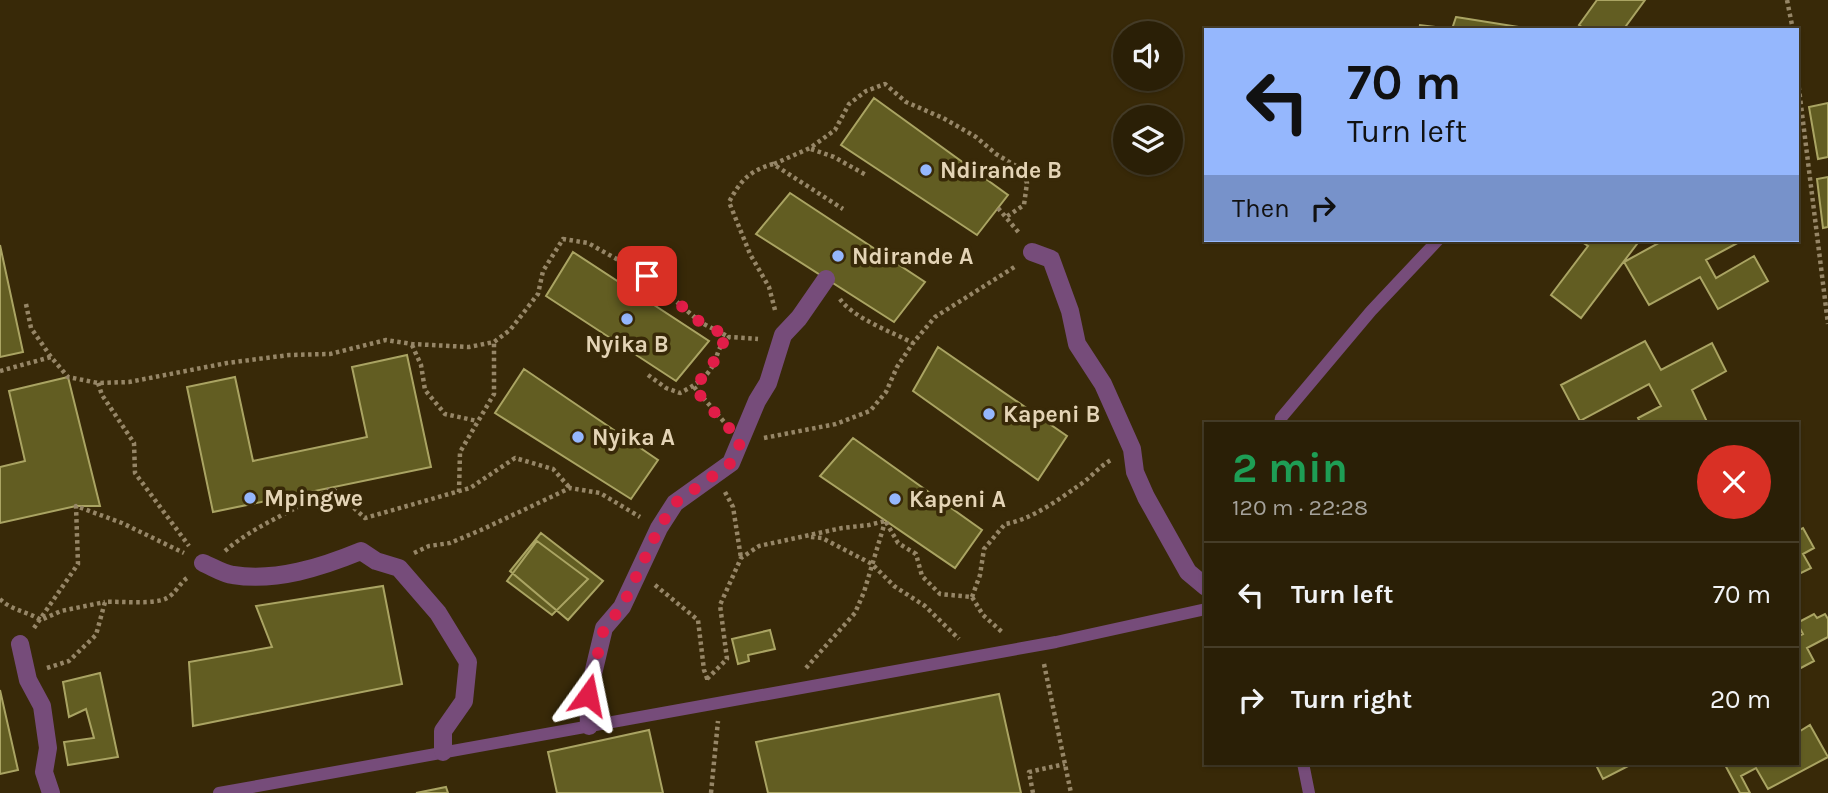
<!DOCTYPE html>
<meta charset="utf-8">
<style>
body{margin:0;font-family:Karla,sans-serif;background:#362c14;color:#f1f3f6;height:100vh;display:flex;flex-direction:column;font-size:26px;white-space:nowrap}
*{box-sizing:border-box;margin:0}
p{font-size:23px;color:#a5a29b}
.icon{flex:none;width:38px;height:38px;fill:none;stroke:currentColor;stroke-width:2;stroke-linecap:round;stroke-linejoin:round}
.map{position:relative;flex:1;overflow:hidden}
.sheet{position:absolute;left:1204px;top:422px;width:595px;height:343px;display:flex;flex-direction:column;background:#2a1f06;border-radius:0px;box-shadow:0 2px 5px #0004,0 0 0 2px #463d28}
.sheet>*{flex:none}
.hud{position:absolute;left:1204px;top:28px;width:595px;height:214px;border-radius:0px;box-shadow:0 2px 5px #0004,0 0 0 2px #463d28;background:#95b7fd;color:#111;overflow:hidden}
.fabs{position:absolute;left:1113px;top:21px;display:grid;gap:14px}
.fabs a{display:grid;place-items:center;width:70px;height:70px;border-radius:50%;background:#2a1f06;box-shadow:0 2px 5px #0004,0 0 0 2px #463d28;font-size:35px}
.pin{position:absolute;display:grid;place-items:center;width:60px;height:60px;color:#fff;margin:-30px;border-radius:14px;box-shadow:0 4px 10px #0006}
.me{position:absolute;width:77px;margin:-38px;rotate:12deg;stroke-linejoin:round;filter:drop-shadow(0 0 5px #0008)}
.turn{display:flex;align-items:center;gap:24px;height:147px;padding:0 28px;font-size:32px}
.turn .icon{width:91px;height:91px;stroke-width:2.5}
.turn b{display:block;font-size:49px;line-height:60px}
.then{display:flex;align-items:center;height:66px;padding:0 28px;background:#0003;gap:14px;font-size:26px}
.round{display:grid;place-items:center;flex:none;width:74px;height:74px;border-radius:37px;background:#362c14}
.head{display:flex;align-items:center;justify-content:space-between;height:119px;padding:0 28px}
h1{font-size:42px;font-weight:700;line-height:52px;color:#1e9e55}
ul{padding:0;list-style:none}
li{display:flex;align-items:center;gap:21px;height:105px;padding:0 28px;border-top:2px solid #463d28}
li div{flex:1}
li b{display:block;font-size:26px}
li em{font-style:normal}
.map>svg:first-child{display:block}
</style>
<div class="map">
<svg width="1828" height="793" viewBox="0 0 1828 793">
<rect width="100%" height="100%" fill="#382908"/>
<path fill="#625d22" stroke="#aaa463" stroke-width="2" d="M1597,0H1645L1623,30H1586L1579,25Z
M1456,17L1519,27L1518,30H1419L1420,25L1452,29Z
M874,98L1008,195L977,235L841,145Z
M1828,103V157L1818,159L1809,107Z
M1828,177V227L1823,228L1817,179Z
M790,193L925,282L894,322L756,234Z
M1579,240H1640L1581,318L1551,295L1588,246Z
M1664,240H1743L1706,260L1716,278L1754,256L1768,281L1718,309L1700,277L1649,305L1624,262Z
M0,245L23,352L0,357Z
M573,252L709,341L676,381L546,296Z
M1645,341L1661,370L1712,343L1726,371L1692,390L1708,424H1641L1638,418L1661,406L1649,384L1580,421L1561,385Z
M938,347L1067,436L1038,480L913,391Z
M407,355L431,467L213,512L187,387L235,377L253,461L367,437L352,367Z
M524,369L658,460L631,499L495,413Z
M68,377L100,506H76L0,523V467L25,461L9,391Z
M853,438L982,530L955,568L820,476Z
M1803,528L1814,548L1803,554L1811,568L1797,575V531Z
M541,533L603,581L568,620L510,571Z
M537,541L588,579L552,615L507,581Z
M383,586L402,684L193,726L189,662L272,647L256,606Z
M1814,614L1817,618L1825,614L1828,619V637L1807,648L1814,661L1797,670V637L1803,634L1797,623Z
M770,630L775,649L748,655L749,661L738,664L732,639Z
M100,673L118,757L68,765L64,742L94,738L86,709L69,717L63,682Z
M0,690L18,770L0,774Z
M999,694L1021,793H768L756,742Z
M1810,725L1828,757L1768,789L1756,768L1741,776L1750,793H1740L1724,763H1797V733Z
M649,730L663,793H557L548,752Z
M1595,763H1634L1603,779Z
M446,787L448,793H416Z"/>
<g fill="none" stroke-linecap="round" stroke-linejoin="round">
<path stroke="#968667" stroke-width="4.5" stroke-dasharray="3.5 3.5" stroke-linecap="butt" d="M1787,0L1793,30
M1797,73L1828,324
M811,149L834,157L866,175
M774,164L810,148L835,130L849,104L866,91L885,84L906,102L943,118L976,137L996,154L1021,169L1027,183L1024,205L1006,217
M998,208L1020,234
M840,299C853,318 892,332 913,343
M26,304L31,328L51,357L68,377L98,383L129,382L227,363L289,355L330,354L386,340L412,344L469,347L494,342L510,330L538,294L543,271L563,239L588,243L647,276L700,322L729,337
M775,310L769,287L750,254L729,202C741,180 749,171 773,164L843,209
M412,345L421,365L425,390L445,414L477,421
M0,371L51,357
M648,375L666,388L680,393C692,387 705,379 712,367C720,352 715,351 729,337L758,339
M98,383L102,395L134,443L135,473L189,546
M694,387L725,423
M764,438L836,424L870,411L886,392L897,367L913,343L935,317L1016,266
M459,492L460,452L494,394V342
M725,492L733,507L741,558
M886,522L898,543L916,554L922,576L940,594L972,597L983,615L1002,632
M811,537L822,538L872,564L894,586L925,606L959,639
M225,551C256,524 297,510 332,488L365,518L470,488L515,458L553,469L570,488
M414,553L429,546L450,543L481,530L570,488L600,493L640,517
M655,585L698,620L704,670L708,681
M972,597L980,575L984,549L1005,524C1030,520 1057,501 1078,486C1091,478 1099,466 1113,459
M0,599C12,611 27,611 41,620L61,611L105,602
M34,628L78,564L76,506L122,523L184,553
M1044,664L1071,793
M47,668L69,661L96,635L105,602C120,601 156,605 167,598C175,594 180,583 187,578
M806,668L855,613L864,592L885,522
M707,679L727,659L720,605L741,558L759,546L842,528L869,525L885,521
M711,793L718,721
M1033,793L1029,772L1065,764"/>
<path stroke="#764c7a" stroke-width="12" d="M1280,424L1281,418L1371,311L1438,240
M1303,763L1309,793
M219,793L1056,642L1206,609"/>
<path stroke="#764c7a" stroke-width="18" d="M1032,252L1051,259L1070,311L1077,344L1103,384L1132,449L1135,472L1146,497L1188,572L1206,587
M203,563C213,567 223,574 233,575C276,582 322,567 361,551L376,561L399,568L438,613L468,662L464,701L443,731V752
M20,644L28,680L42,706L48,748L44,772L51,793
M589,726L588,695L604,628L622,607L659,528L675,503L731,463L757,401L768,383L783,335L799,318L826,279"/>
</g>
<g fill="none" stroke-linecap="round" stroke-linejoin="round">
<path stroke="#e11d48" stroke-width="12" stroke-dasharray="0 21.6" d="M588,695L604,628L622,607L659,528L675,503L731,463L741,441L705,402L694,387L712,367L718,348L729,337L700,322L647,276"/>
</g>
<g fill="#95b7fd" stroke="#382908" stroke-width="2.5">
<circle cx="926" cy="170" r="7"/>
<circle cx="838" cy="256" r="7"/>
<circle cx="627" cy="319" r="7"/>
<circle cx="989" cy="414" r="7"/>
<circle cx="578" cy="437" r="7"/>
<circle cx="250" cy="498" r="7"/>
<circle cx="895" cy="499" r="7"/>
</g>
<g text-anchor="middle" stroke-width="7" stroke-linejoin="round" paint-order="stroke">
<g font-size="23" font-weight="bold" fill="#e4d4b6" stroke="#382908" text-anchor="start">
<text x="940" y="178">Ndirande B</text>
<text x="852" y="264">Ndirande A</text>
<text x="627" y="352" text-anchor="middle">Nyika B</text>
<text x="1003" y="422">Kapeni B</text>
<text x="592" y="445">Nyika A</text>
<text x="264" y="506">Mpingwe</text>
<text x="909" y="507">Kapeni A</text>
</g>
</g>
</svg>
<div class="fabs">
<a><svg class="icon" aria-label="sound" viewBox="0 0 24 24"><path d="M4 9h4l5-4v14l-5-4H4zM17 9q2 3 0 6"/></svg></a>
<a><svg class="icon" aria-label="layers" viewBox="0 0 24 24"><path d="M12 4l9 5-9 5-9-5zM3 14l9 5 9-5"/></svg></a>
</div>
<div class="pin" style="left:647px;top:276px;background:#d93025"><svg class="icon" aria-label="arrive" viewBox="0 0 24 24"><path d="M6 21V4h12l-3 4 3 4H6"/></svg></div>
<svg class="me" style="left:588px;top:695px" viewBox="-20 -20 40 40"><path d="M0-17L14 15 0 8-14 15z" fill="#e11d48" stroke="#fff" stroke-width="4"/></svg>
<div class="hud">
<div class="turn"><svg class="icon" aria-label="left" viewBox="0 0 24 24"><path d="M17 20v-9H6M10 6l-5 5 5 5"/></svg><div><b>70 m</b>Turn left</div></div>
<div class="then">Then<svg class="icon" aria-label="right" viewBox="0 0 24 24"><path d="M7 20v-9h11M14 6l5 5-5 5"/></svg></div>
</div>
<section class="sheet">
<div class="head"><div><h1>2 min</h1><p>120 m · 22:28</p></div><a class="round" style="background:#d93025;color:#fff"><svg class="icon" aria-label="close" viewBox="0 0 24 24"><path d="M6 6l12 12M18 6L6 18"/></svg></a></div>
<ul>
<li><svg class="icon" aria-label="left" viewBox="0 0 24 24"><path d="M17 20v-9H6M10 6l-5 5 5 5"/></svg><div><b>Turn left</b></div><em>70 m</em></li>
<li><svg class="icon" aria-label="right" viewBox="0 0 24 24"><path d="M7 20v-9h11M14 6l5 5-5 5"/></svg><div><b>Turn right</b></div><em>20 m</em></li>
</ul>
</section>
</div>
